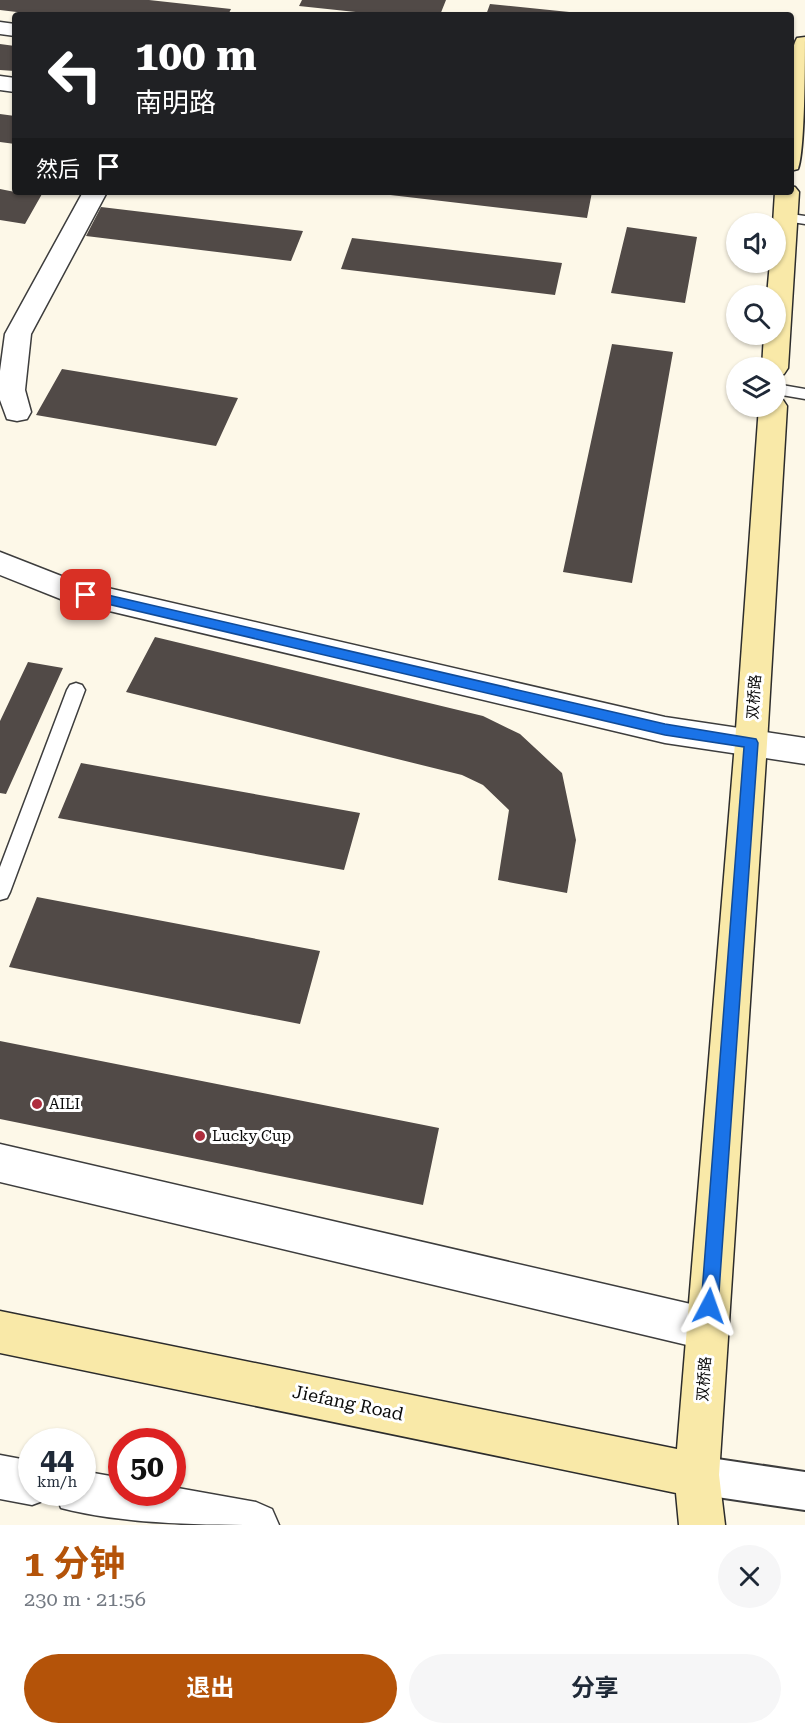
<!DOCTYPE html>
<html lang="zh">
<meta charset="utf-8">
<style>
body{margin:0;font-family:"Roboto Serif","Noto Sans SC",serif;background:#f6f6f7;color:#1f2937;height:100vh;display:flex;flex-direction:column;font-size:22px;white-space:nowrap}
*{box-sizing:border-box;margin:0}
p{font-size:20px;color:#747a83}
.icon{flex:none;width:33px;height:33px;fill:none;stroke:currentColor;stroke-width:2;stroke-linecap:round;stroke-linejoin:round}
.map{position:relative;height:1525px;overflow:hidden}
.drawer{display:flex;flex-direction:column;background:#fff;flex:1}
.drawer>*{flex:none}
.guide{position:absolute;left:12px;top:12px;width:782px;height:183px;border-radius:6px;box-shadow:0 2px 4px #0004;background:#202124;color:#fff;overflow:hidden}
.tools{position:absolute;left:726px;top:213px;display:grid;gap:12px}
.tools a{display:grid;place-items:center;width:60px;height:60px;border-radius:50%;background:#fff;box-shadow:0 2px 4px #0004;font-size:30px}
.speed{position:absolute;left:18px;top:1428px;display:flex;gap:12px;font-size:30px;font-weight:700;text-align:center}
.speed>*{display:grid;place-content:center;width:78px;height:78px;border-radius:50%;background:#fff;box-shadow:0 2px 4px #0004;line-height:1}
.speed small{font-size:15px;font-weight:400}
.speed .limit{border:9px solid #d22;background:#fff;color:#111}
.pin{position:absolute;display:grid;place-items:center;width:51px;height:51px;color:#fff;margin:-26px;border-radius:12px;box-shadow:0 3px 9px #0006}
.me{position:absolute;width:66px;margin:-33px;rotate:4deg;stroke-linejoin:round;filter:drop-shadow(0 0 4px #0008)}
.turn{display:flex;align-items:center;gap:21px;height:126px;padding:0 24px;font-size:27px}
.turn .icon{width:78px;height:78px;stroke-width:2.5}
.turn b{display:block;font-size:42px;line-height:51px}
.then{display:flex;align-items:center;height:57px;padding:0 24px;background:#0003;gap:12px;font-size:22px}
.round{display:grid;place-items:center;flex:none;width:63px;height:63px;border-radius:32px;background:#f6f6f7}
.summary{display:flex;align-items:center;justify-content:space-between;height:102px;padding:0 24px}
h1{font-size:36px;font-weight:700;line-height:45px;color:#b45309}
.action{display:flex;gap:12px;margin-top:auto;padding:12px 24px}
.action a{flex:1;height:69px;border-radius:36px;background:#b45309;color:#fff;font-size:24px;font-weight:700;line-height:69px;text-align:center}
.action a+a{background:#f6f6f7;color:#1f2937}
.map>svg:first-child{display:block}
</style>
<div class="map">
<svg width="805" height="1525" viewBox="0 0 805 1525">
<rect width="100%" height="100%" fill="#fdf8e8"/>
<path fill="#514a47" d="M0,0H149L231,9L228,15H42L0,10Z
M302,0H446L440,15H384L299,6Z
M490,4L579,13V15H486Z
M0,44L15,46V71L0,70Z
M0,114L15,116V144L0,142Z
M0,189L15,192L42,194L25,224L0,220Z
M383,192H592L587,218L382,194Z
M101,207L303,231L291,261L86,236Z
M627,227L697,237L685,303L611,293Z
M352,238L562,263L555,295L341,269Z
M612,344L673,352L632,583L563,572Z
M62,369L238,398L216,446L36,415Z
M155,637L483,716L520,734L562,773L576,840L567,893L498,880L509,810L483,785L462,775L126,692Z
M28,662L63,668L6,794L0,793V721Z
M81,763L360,813L344,870L58,818Z
M37,897L320,951L300,1024L9,967Z
M0,1041L439,1128L423,1205L0,1119Z"/>
<g fill="none" stroke-linecap="round" stroke-linejoin="round">
<defs>
<path id="service" d="M784,213L805,216V224L779,220L777,217L779,214Z
M776,384L805,389V399L776,394Z
M76,683L82,685L85,690L10,892L7,898L0,900V867L67,690L70,685Z"/>
<path id="pedestrian" d="M697,1456L805,1472V1510L697,1494L683,1489L678,1475L683,1461Z"/>
<path id="minor" d="M0,22L15,24V36L0,34Z
M0,76L15,78V92L0,90Z
M83,192H107L31,334L25,390L31,412L27,419L17,421L7,419L0,400V371L5,334Z
M0,552L69,579L665,717L805,738V764L665,743L63,600L0,575Z
M0,1144L708,1308L723,1314L729,1329L723,1344L708,1350L0,1182Z
M0,1455L32,1461V1492H50L48,1499L32,1505L0,1499Z
M82,1471L122,1478V1492H172V1487L256,1502L272,1509L279,1525C209,1525 126,1525 61,1508L55,1492H82Z"/>
<path id="secondary" d="M805,37C805,63 805,151 798,169L790,171C790,144 785,57 797,38Z
M790,186L795,187L799,192L788,368L784,374L776,377V368H762L764,334H776V296H767L770,262H776V224H773L775,192H790Z
M776,398L783,400L787,406L767,743L719,1475L725,1525H679L676,1493L0,1353V1311L677,1449L735,743L759,406H776Z"/>
</defs>
<use href="#service" stroke="#3d3d3d" stroke-width="3"/>
<use href="#pedestrian" stroke="#3d3d3d" stroke-width="4"/>
<use href="#minor" stroke="#3d3d3d" stroke-width="3"/>
<use href="#secondary" stroke="#2c2c2c" stroke-width="3"/>
<use href="#service" fill="#fff" fill-rule="evenodd"/>
<use href="#pedestrian" fill="#fff" fill-rule="evenodd"/>
<use href="#minor" fill="#fff" fill-rule="evenodd"/>
<use href="#secondary" fill="#f9e9a8" fill-rule="evenodd"/>
</g>
<path fill="#1a73e8" stroke="#114b97" stroke-width="1.5" d="M86,590L665,724L756,739L758,743L718,1306L715,1313L709,1315L703,1313L701,1306L744,747L665,735L82,598L80,595Z"/>
<g fill="#ae2e3e" stroke="#fff" stroke-width="2">
<circle cx="37" cy="1104" r="6"/>
<circle cx="200" cy="1136" r="6"/>
</g>
<g text-anchor="middle" stroke-width="6" stroke-linejoin="round" paint-order="stroke">
<g font-size="15" fill="#0a0a0a" stroke="#fff">
<text transform="translate(754 697) rotate(-86)" y="5">双桥路</text>
<text transform="translate(704 1379) rotate(-86)" y="5">双桥路</text>
</g>
<g font-size="15" fill="#0a0a0a" stroke="#fff" text-anchor="start">
<text x="49" y="1109">AILI</text>
<text x="212" y="1141">Lucky Cup</text>
</g>
<g font-size="18" fill="#0a0a0a" stroke="#fff">
<text transform="translate(348 1403) rotate(12)" y="6">Jiefang Road</text>
</g>
</g>
</svg>
<div class="tools">
<a><svg class="icon" aria-label="sound" viewBox="0 0 24 24"><path d="M4 9h4l5-4v14l-5-4H4zM17 9q2 3 0 6"/></svg></a>
<a><svg class="icon" aria-label="search" viewBox="0 0 24 24"><circle cx="10" cy="10" r="6"/><path d="M15 15l6 6"/></svg></a>
<a><svg class="icon" aria-label="layers" viewBox="0 0 24 24"><path d="M12 4l9 5-9 5-9-5zM3 14l9 5 9-5"/></svg></a>
</div>
<div class="speed"><div>44<small>km/h</small></div><div class="limit">50</div></div>
<div class="pin" style="left:86px;top:595px;background:#d93025"><svg class="icon" aria-label="arrive" viewBox="0 0 24 24"><path d="M6 21V4h12l-3 4 3 4H6"/></svg></div>
<svg class="me" style="left:709px;top:1306px" viewBox="-20 -20 40 40"><path d="M0-17L14 15 0 8-14 15z" fill="#1a73e8" stroke="#fff" stroke-width="4"/></svg>
<div class="guide">
<div class="turn"><svg class="icon" aria-label="left" viewBox="0 0 24 24"><path d="M17 20v-9H6M10 6l-5 5 5 5"/></svg><div><b>100 m</b>南明路</div></div>
<div class="then">然后<svg class="icon" aria-label="arrive" viewBox="0 0 24 24"><path d="M6 21V4h12l-3 4 3 4H6"/></svg></div>
</div>
</div>
<section class="drawer">
<div class="summary"><div><h1>1 分钟</h1><p>230 m · 21:56</p></div><a class="round"><svg class="icon" aria-label="close" viewBox="0 0 24 24"><path d="M6 6l12 12M18 6L6 18"/></svg></a></div>
<div class="action"><a>退出</a><a>分享</a></div>
</section>
